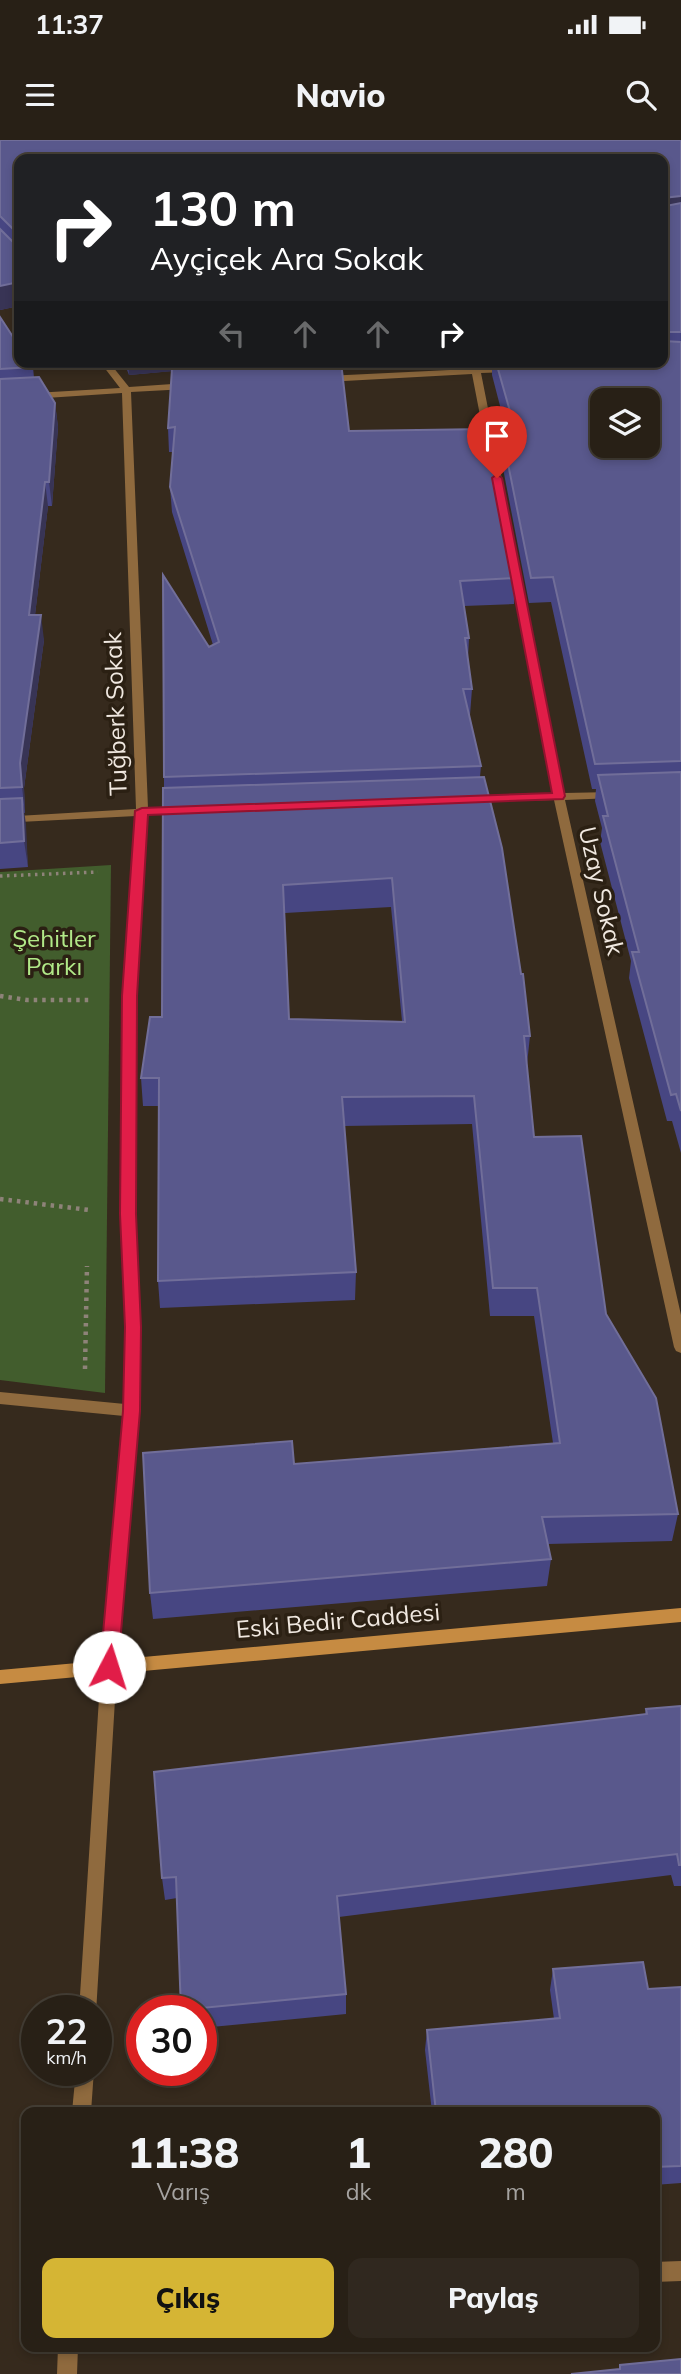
<!DOCTYPE html>
<html lang="tr">
<meta charset="utf-8">
<style>
body{margin:0;font-family:Mulish,sans-serif;background:#30281f;color:#f1f3f6;height:100vh;display:flex;flex-direction:column;font-size:26px;white-space:nowrap}
*{box-sizing:border-box;margin:0}
p{font-size:23px;color:#a5a3a1}
.icon{flex:none;width:38px;height:38px;fill:none;stroke:currentColor;stroke-width:2;stroke-linecap:round;stroke-linejoin:round}
.map{position:relative;flex:1;overflow:hidden}
.drawer{position:absolute;left:21px;top:1967px;width:639px;height:245px;display:flex;flex-direction:column;background:#282016;border-radius:14px;box-shadow:0 4px 10px #0003,0 0 0 2px #443e35}
.drawer>*{flex:none}
.hud{position:absolute;left:14px;top:14px;width:654px;height:214px;border-radius:14px;box-shadow:0 4px 10px #0003,0 0 0 2px #443e35;background:#202124;color:#fff;overflow:hidden}
.fabs{position:absolute;left:590px;top:248px;display:grid;gap:14px}
.fabs a{display:grid;place-items:center;width:70px;height:70px;border-radius:14px;background:#282016;box-shadow:0 4px 10px #0003,0 0 0 2px #443e35;font-size:35px}
.speed{position:absolute;left:21px;top:1855px;display:flex;gap:14px;font-size:35px;font-weight:700;text-align:center}
.speed>*{display:grid;place-content:center;width:91px;height:91px;border-radius:50%;background:#282016;box-shadow:0 4px 10px #0003,0 0 0 2px #443e35;line-height:1}
.speed small{font-size:18px;font-weight:400}
.speed .limit{border:10px solid #d22;background:#fff;color:#111}
.pin{position:absolute;display:grid;place-items:center;width:60px;height:60px;color:#fff;margin:-72px -30px;border-radius:50% 50% 50% 0;rotate:-45deg;box-shadow:0 0 7px #0007}
.pin .icon{rotate:45deg}
.me{position:absolute;width:77px;margin:-38px;rotate:5deg;stroke-linejoin:round;filter:drop-shadow(0 0 5px #0008)}
.turn{display:flex;align-items:center;gap:24px;height:147px;padding:0 21px;font-size:32px}
.turn .icon{width:91px;height:91px;stroke-width:2.5}
.turn b{display:block;font-size:49px;line-height:60px}
.lanes{display:flex;align-items:center;height:66px;padding:0 21px;background:#0003;justify-content:center;gap:35px;direction:ltr}
.lanes .off{opacity:.35}
.eta{display:flex;justify-content:space-evenly;align-items:center;height:119px;text-align:center}
.eta b{font-size:42px;font-weight:800;line-height:49px}
.cta{display:flex;gap:14px;margin-top:auto;padding:14px 21px}
.cta a{flex:1;height:80px;border-radius:14px;background:#d5b534;color:#111;font-size:28px;font-weight:800;line-height:80px;text-align:center}
.cta a+a{background:#30281f;color:#f1f3f6}
.status{display:flex;justify-content:space-between;align-items:center;height:49px;padding:0 35px;background:#282016;direction:ltr}
.status svg{height:19px;fill:currentColor}
header{display:flex;justify-content:space-between;align-items:center;height:91px;padding:0 21px;background:#282016;font-size:32px;font-weight:800}
.map>svg:first-child{display:block}
</style>
<div class="status"><b>11:37</b><svg viewBox="0 0 49 12"><path d="M0 12V9h3v3zM5 12V6h3v6zM10 12V3h3v9zM15 12V0h3v12zM26 1h20v11H26zM47 4h2v5h-2z"/></svg></div>
<header><svg class="icon" aria-label="menu" viewBox="0 0 24 24"><path d="M4 6h16M4 12h16M4 18h16"/></svg>Navio<svg class="icon" aria-label="search" viewBox="0 0 24 24"><circle cx="10" cy="10" r="6"/><path d="M15 15l6 6"/></svg></header>
<div class="map">
<svg width="681" height="2234" viewBox="0 0 681 2234">
<rect width="100%" height="100%" fill="#362a1d"/>
<path fill="#425d2d" d="M111,725L105,1253L0,1240V732Z"/>
<g fill="none" stroke-linecap="round" stroke-linejoin="round">
<path stroke="#8e8379" stroke-width="3.5" stroke-dasharray="2.5 4.5" stroke-linecap="butt" d="M0,736L98,732"/>
<path stroke="#8e8379" stroke-width="4.5" stroke-dasharray="3.5 5" stroke-linecap="butt" d="M0,856L27,860H90
M0,1059L89,1070
M85,1229L87,1126"/>
<path fill="#8f6a3e" fill-rule="evenodd" d="M100,222H109L129,247L187,243L191,246L187,249L131,252L148,668L179,667L185,670L179,673L147,675L135,856V1074L140,1187L139,1271L117,1527L96,1873V1871H79L101,1527L124,1276L0,1264V1252L125,1264C127,1128 117,992 123,856C125,796 132,736 136,676L0,683V677L136,669L122,253L0,261V255L120,248Z
M467,222H475L479,228L509,226L513,229L509,232L481,233L564,653L613,652L619,655L613,658L565,660L681,1175V1213L676,1211L674,1207L554,660L473,662L467,659L473,656L553,653L472,234L326,242L322,239L326,236L470,229Z
M76,1930H94L91,1972H72Z
M681,2121V2141L654,2142V2122Z
M58,2207H78L77,2234H57Z"/>
<path fill="#c68b42" fill-rule="evenodd" d="M681,1468V1482L0,1544V1530Z"/>
</g>
<path fill="#474682" fill-rule="evenodd" d="M0,0H681V1013L672,981H667L629,838L631,821L600,702L602,688L595,661L596,649H592L551,462L529,463L500,313L501,289H506L492,235V225H489L488,222H663V19H19V166L0,170Z
M0,177L33,227L34,238L55,263L58,287L52,366H48L35,475L44,500L24,648L25,673H24L28,727L0,729Z
M124,222H367L341,226L349,291L515,438L514,464L464,466L469,498L468,518L472,549L470,575H469L481,626L480,637L530,896L527,924L534,997L606,1174L678,1374L672,1401L548,1404L551,1419L547,1446L153,1479L150,1453L294,1324L553,1303L534,1176H490L472,984L344,986L356,1132L355,1160L160,1168L158,1141L159,966H143L141,938L162,877L164,648V637L209,507L213,505L172,372L170,347L173,312H169L168,288L172,231L129,235ZM391,767L402,881L289,879L285,773Z
M681,1566V1746H674L671,1735L339,1777L346,1854V1874L201,1888V1871H181L177,1758L165,1760L162,1738L645,1574L646,1569Z
M553,1829L648,1849L681,1847V2043L654,2045V1972H432L425,1910L427,1890L554,1879L550,1850Z"/>
<path fill="#383455" d="M681,56V77L663,80V58Z
M19,142V166L0,170V146Z
M128,222H173L174,231L129,235Z
M339,222H367L339,227Z
M55,263L58,287L52,366L49,342Z
M45,342L48,366L32,500L29,475Z
M41,475L44,500L24,648L25,673L22,647L20,623Z
M22,658L26,684L28,727L24,701Z"/>
<path fill="#59588c" stroke="#716e99" stroke-width="2" fill-rule="evenodd" d="M0,0H681V56L663,58V60V19H19V142L0,146V89L15,104H18V94L0,76Z
M681,63V192H666L663,195V64L666,66Z
M0,177L19,206V222H30L33,227L0,229Z
M663,201L681,202V621L595,624L553,437L531,438L501,289H515L496,222H663ZM602,261H648V306H602Z
M296,222H341L349,291L486,289L515,438L460,441L469,498H465L472,549H463L481,626L164,637L163,435L209,507L219,502L170,347L175,287L168,288L172,229Z
M39,237L55,263L49,342H45L29,475H41L20,623L22,647L0,648V239Z
M681,632V971L676,954L671,955L632,812H639L603,676H608L598,635Z
M484,637L502,708L521,834H523L530,896H524L534,997L581,996L606,1174L656,1258L678,1374L542,1377L551,1419L150,1453L143,1313L292,1301L294,1324L560,1303L537,1148H493L474,956L342,957L356,1132L158,1141L159,938H141L150,877H162L163,648ZM392,738L405,882L289,879L283,745Z
M22,658L24,701L0,703V659Z
M681,1566V1725H679L677,1714L337,1756L346,1854L181,1870L176,1737L162,1738L154,1632L647,1574L646,1569Z
M643,1822L648,1849L681,1847V2026L654,2027V1972H436L427,1890L560,1878L553,1829Z
M681,2219V2234H571L620,2229V2225Z"/>
<path fill="#e11d48" stroke="#92132f" stroke-width="2" d="M497,334L502,338L565,656L563,659L148,675L137,856L136,1074L141,1187L140,1271L118,1527L116,1532L109,1535L102,1532L100,1527L123,1271L125,1187L120,1074L122,856L135,671L142,668L552,653L492,338Z"/>
<g text-anchor="middle" stroke-width="7" stroke-linejoin="round" paint-order="stroke">
<g font-size="24" fill="#f0e8e0" stroke="#2b2013">
<text transform="translate(116 574) rotate(-92)" y="8">Tuğberk Sokak</text>
<text transform="translate(601 751) rotate(77)" y="8">Uzay Sokak</text>
<text transform="translate(338 1481) rotate(-5)" y="8">Eski Bedir Caddesi</text>
</g>
<g font-size="24" fill="#b1e988" stroke="#2b2013">
<text x="54" y="807">Şehitler<tspan x="54" dy="28">Parkı</tspan></text>
</g>
</g>
</svg>
<div class="fabs">
<a><svg class="icon" aria-label="layers" viewBox="0 0 24 24"><path d="M12 4l9 5-9 5-9-5zM3 14l9 5 9-5"/></svg></a>
</div>
<div class="speed"><div>22<small>km/h</small></div><div class="limit">30</div></div>
<div class="pin" style="left:497px;top:338px;background:#d93025"><svg class="icon" aria-label="arrive" viewBox="0 0 24 24"><path d="M6 21V4h12l-3 4 3 4H6"/></svg></div>
<svg class="me" style="left:109px;top:1527px" viewBox="-20 -20 40 40"><circle r="19" fill="#fff"/><path d="M0-13L10 11 0 6-10 11z" fill="#e11d48"/></svg>
<div class="hud">
<div class="turn"><svg class="icon" aria-label="right" viewBox="0 0 24 24"><path d="M7 20v-9h11M14 6l5 5-5 5"/></svg><div><b>130 m</b>Ayçiçek Ara Sokak</div></div>
<div class="lanes"><svg class="icon off" aria-label="left" viewBox="0 0 24 24"><path d="M17 20v-9H6M10 6l-5 5 5 5"/></svg><svg class="icon off" aria-label="ahead" viewBox="0 0 24 24"><path d="M12 20V5M6 11l6-6 6 6"/></svg><svg class="icon off" aria-label="ahead" viewBox="0 0 24 24"><path d="M12 20V5M6 11l6-6 6 6"/></svg><svg class="icon" aria-label="right" viewBox="0 0 24 24"><path d="M7 20v-9h11M14 6l5 5-5 5"/></svg></div>
</div>
<section class="drawer">
<div class="eta">
<div><b>11:38</b><p>Varış</p></div>
<div><b>1</b><p>dk</p></div>
<div><b>280</b><p>m</p></div>
</div>
<div class="cta"><a>Çıkış</a><a>Paylaş</a></div>
</section>
</div>
